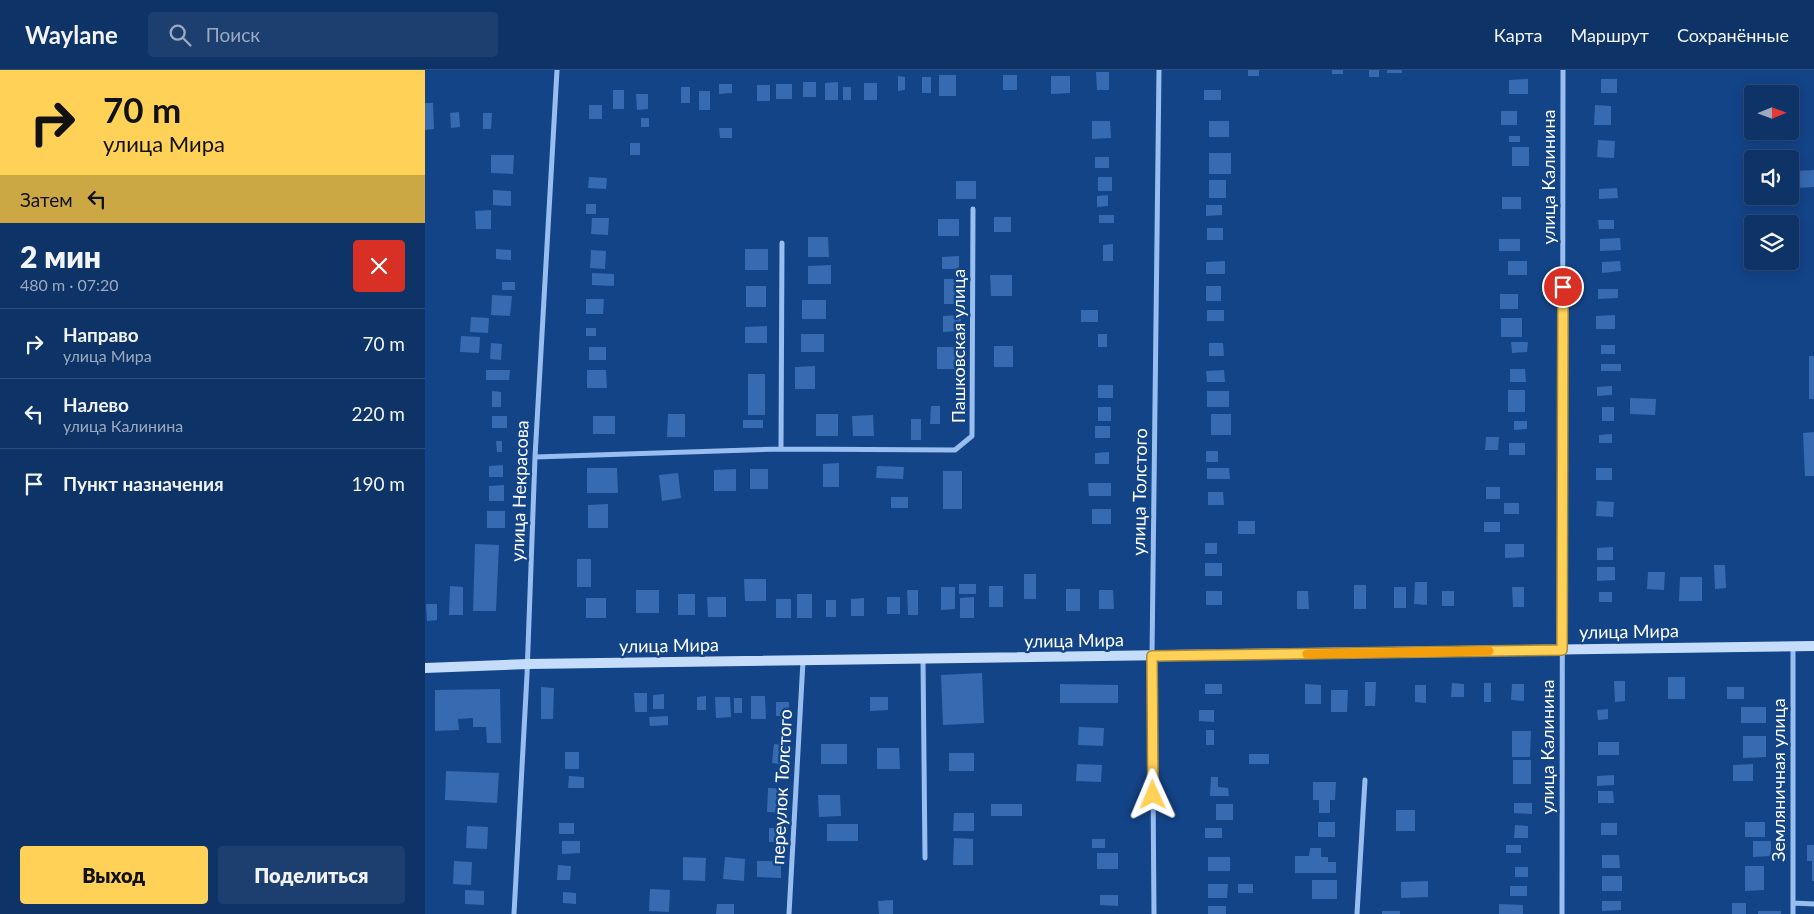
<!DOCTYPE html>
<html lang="ru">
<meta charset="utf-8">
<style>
body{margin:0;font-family:Lato,sans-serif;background:#1c3f6f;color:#f1f3f6;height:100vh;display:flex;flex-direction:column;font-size:19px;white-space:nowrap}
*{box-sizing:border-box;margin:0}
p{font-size:16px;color:#9baabf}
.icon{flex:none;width:28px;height:28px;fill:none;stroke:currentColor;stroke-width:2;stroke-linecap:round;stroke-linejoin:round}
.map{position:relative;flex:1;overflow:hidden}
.details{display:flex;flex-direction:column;background:#0e3366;width:425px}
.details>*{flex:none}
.banner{background:#ffd257;color:#111;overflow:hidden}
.needle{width:32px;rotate:89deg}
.tools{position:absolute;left:1319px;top:15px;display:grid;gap:10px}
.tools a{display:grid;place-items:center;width:55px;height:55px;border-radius:5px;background:#0e3366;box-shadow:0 2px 12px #0003,0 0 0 1px #2e4e7a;font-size:25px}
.pin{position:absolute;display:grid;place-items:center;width:42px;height:42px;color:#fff;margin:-21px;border:2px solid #fff;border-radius:50%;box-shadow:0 1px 5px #0007}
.me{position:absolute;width:55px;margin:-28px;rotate:359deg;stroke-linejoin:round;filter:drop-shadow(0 0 4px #0008)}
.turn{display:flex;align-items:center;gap:18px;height:105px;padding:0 20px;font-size:22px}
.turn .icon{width:65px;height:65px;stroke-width:2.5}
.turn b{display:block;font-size:35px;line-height:42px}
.then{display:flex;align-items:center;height:48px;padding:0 20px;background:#0003;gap:10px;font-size:19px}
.round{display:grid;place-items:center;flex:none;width:52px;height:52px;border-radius:5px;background:#1c3f6f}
.overview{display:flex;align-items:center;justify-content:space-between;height:85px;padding:0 20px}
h1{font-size:30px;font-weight:800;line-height:38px}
.primary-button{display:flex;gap:10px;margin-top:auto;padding:10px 20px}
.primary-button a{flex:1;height:58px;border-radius:5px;background:#ffd257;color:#111;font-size:20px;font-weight:800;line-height:58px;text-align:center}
.primary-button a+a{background:#1c3f6f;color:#f1f3f6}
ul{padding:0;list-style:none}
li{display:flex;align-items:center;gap:15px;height:70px;padding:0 20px;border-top:1px solid #2e4e7a}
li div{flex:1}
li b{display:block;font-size:19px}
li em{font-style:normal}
header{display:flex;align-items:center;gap:30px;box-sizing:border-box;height:70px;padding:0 25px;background:#0e3366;border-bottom:1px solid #2e4e7a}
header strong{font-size:24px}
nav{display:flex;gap:28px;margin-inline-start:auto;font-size:18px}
.search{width:350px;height:45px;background:#1c3f6f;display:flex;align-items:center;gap:12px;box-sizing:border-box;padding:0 18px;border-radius:5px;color:#9baabf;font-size:19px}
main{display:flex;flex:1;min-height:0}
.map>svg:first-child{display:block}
</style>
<header>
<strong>Waylane</strong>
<div class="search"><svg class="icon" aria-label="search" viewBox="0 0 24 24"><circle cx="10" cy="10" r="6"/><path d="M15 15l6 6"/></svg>Поиск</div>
<nav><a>Карта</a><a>Маршрут</a><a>Сохранённые</a></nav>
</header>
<main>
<section class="details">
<div class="banner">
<div class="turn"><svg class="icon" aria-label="right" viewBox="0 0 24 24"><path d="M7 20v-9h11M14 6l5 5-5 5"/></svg><div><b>70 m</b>улица Мира</div></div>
<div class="then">Затем<svg class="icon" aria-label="left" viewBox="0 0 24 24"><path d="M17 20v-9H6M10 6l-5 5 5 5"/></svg></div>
</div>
<div class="overview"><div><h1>2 мин</h1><p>480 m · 07:20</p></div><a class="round" style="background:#d93025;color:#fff"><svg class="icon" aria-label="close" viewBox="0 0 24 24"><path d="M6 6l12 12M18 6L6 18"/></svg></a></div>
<ul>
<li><svg class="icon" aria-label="right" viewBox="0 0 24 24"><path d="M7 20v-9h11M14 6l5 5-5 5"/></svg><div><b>Направо</b><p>улица Мира</p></div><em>70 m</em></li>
<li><svg class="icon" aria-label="left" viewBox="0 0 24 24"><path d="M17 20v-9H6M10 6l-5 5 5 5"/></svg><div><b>Налево</b><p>улица Калинина</p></div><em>220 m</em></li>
<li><svg class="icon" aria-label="arrive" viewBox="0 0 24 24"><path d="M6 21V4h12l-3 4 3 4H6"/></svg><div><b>Пункт назначения</b></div><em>190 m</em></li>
</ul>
<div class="primary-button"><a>Выход</a><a>Поделиться</a></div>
</section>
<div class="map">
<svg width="1389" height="844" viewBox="0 0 1389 844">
<rect width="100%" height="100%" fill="#134488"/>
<path fill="#366ab1" d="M823,0H834V6H823Z
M907,0H918V4H907Z
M944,0H954V7H944Z
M962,0H977V3H962Z
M671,2H684V20H672Z
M514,5H531V26H514Z
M578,5H592V20H578Z
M473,6L480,7V20L473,21Z
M626,6H645V23L626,24Z
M497,7H506V23H497Z
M1103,9V24H1084V10Z
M1176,9H1192V23H1176Z
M378,12H391V27H378Z
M413,12V30H400V13Z
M439,13H452V30H439Z
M294,14H307V23L294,24Z
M351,14H367V29H351Z
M332,15H345V31H332Z
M256,17H265V33H256Z
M418,17H426V30H418Z
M188,20H199V39H188Z
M779,20H796V30H779Z
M274,21H285V40H274Z
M211,24H223V39L212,40Z
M0,33H8L9,59L0,60Z
M164,35H177V49H164Z
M1170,35L1186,36V55H1169Z
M1076,41H1092V55H1076Z
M34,42L35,57L26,58L25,43Z
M58,43H67L66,59H58Z
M216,48H224V57H216Z
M667,51H685L686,68L667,69Z
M784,51H804V67H784Z
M294,58H307V68H295Z
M1084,66H1095V72H1084Z
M1173,70L1190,71L1189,88L1172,87Z
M205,73H215V85H205Z
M1087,77H1104V96H1087Z
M784,83H806V104H784Z
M66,85H89L88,104L66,103Z
M670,87H684V98H670Z
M1389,100V117L1372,118L1371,101Z
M164,107L182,108L181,119L163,118Z
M673,107H687V121H673Z
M784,110H801V128H784Z
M531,111H551V129H531Z
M1192,118L1193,128L1174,129V119Z
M68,120L86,121V136L68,135Z
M683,125V136L672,137V126Z
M1077,127H1096V139H1077Z
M161,134H171V144H161Z
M781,135H797V145L781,146Z
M66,140V159H51L50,141Z
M674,145H689V153H674Z
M569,147H586V162H569Z
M167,148H184L183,165L166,164Z
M513,149H534V166H513Z
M1173,150H1189V159H1174Z
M782,158H798V170H782Z
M383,167H403L404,187H383Z
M1195,168L1196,180L1175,181V169Z
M1074,169H1095V181H1074Z
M688,174V191H678V175Z
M71,179L86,180V190L71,189Z
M320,179H343V200H320Z
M166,180L181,181L180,199L165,198Z
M534,186V199H517V187Z
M800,191V204H781V192Z
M1083,191H1102V205H1083Z
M1195,191L1196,201L1177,203V192Z
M406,195V214H383V196Z
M167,203L189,204V216L167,215Z
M565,205H587V226H566Z
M519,209H536V234H519Z
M77,212H90V220H77Z
M321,216H341V237H321Z
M781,216H796V231H781Z
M1173,219H1193V228L1173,229Z
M1075,224H1093V239H1075Z
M67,225L87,226L85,246L66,245Z
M161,229H179L178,244H161Z
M377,230H401V249H377Z
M656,240H673V252H656Z
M782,240H799V251H782Z
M536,245V261L518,262V246Z
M1190,245V259H1171V246Z
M46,247L64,248L63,263L45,262Z
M1076,248H1097V267H1076Z
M342,256V273H320V257Z
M161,258H171V266H161Z
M376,264H399V282H376Z
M673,264H682V277H673Z
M36,266L55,267L54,283L35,282Z
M1086,272H1103L1102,282L1087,283Z
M66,273L77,274L76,290L65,289Z
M784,273H798L799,286H784Z
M1176,275H1190V284H1176Z
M569,276H588V297H569Z
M164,277H181V290H164Z
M512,277H536V299H512Z
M1384,286H1389V329H1384Z
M1176,294H1196V301H1176Z
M390,296V319H370V297Z
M1085,299H1100L1101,312H1085Z
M61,300H85L84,310H61Z
M162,300H181L182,318H162Z
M799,300L800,312H782L781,301Z
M323,304H340V345H323Z
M673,315H688V328H673Z
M1187,316V325L1172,326V317Z
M1083,320H1100V342H1083Z
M67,321L76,322V337H67Z
M782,321H804V337H782Z
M1205,328L1231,329L1230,345L1205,344Z
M506,336H515V354H505Z
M673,337H686V351H673Z
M1177,337H1189V351H1177Z
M243,344H260V367H242Z
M391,344H413V366H391Z
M786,344H806V365H786Z
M448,345L449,366H428L427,346Z
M67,346H82V358H67Z
M168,346H190V364H168Z
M486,349H496V370H486Z
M318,350H338V358H318Z
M1089,351H1102V359L1089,360Z
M670,356H685V368H670Z
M1389,362V406H1380L1378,363Z
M1187,364V373H1174V365Z
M1061,367H1074L1073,380H1060Z
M71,371H77V382H72Z
M1084,373H1100V385H1084Z
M781,381H793V392H781Z
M684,382V394H670V383Z
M414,393V417H398V394Z
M78,395V407H64V396Z
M452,396L479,397L478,409L451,408Z
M162,398H192L193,423H162Z
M782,398H804L805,409H782Z
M1171,398H1187V410H1171Z
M311,399V421H289V400Z
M325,399H343V419H325Z
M518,401H537V439H518Z
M253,403L256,428L237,431L234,405Z
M663,413H686V426H664Z
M79,415V431H64V416Z
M1061,417H1075V429H1061Z
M783,422H798L799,435H783Z
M466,427H483V438H466Z
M1172,431L1189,432L1188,447L1171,446Z
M1079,433H1094V444H1079Z
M183,434V458H163V435Z
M667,439H686V454H667Z
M62,441H80V458H62Z
M813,451H830V464H813Z
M1059,452H1075V462H1059Z
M780,473H792V484H780Z
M50,474L74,475L71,541H48Z
M1080,474H1099V487L1080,488Z
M1188,477V490H1172V478Z
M152,489H166V517H152Z
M780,493H797V506H780Z
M1289,495H1300L1301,518L1290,519Z
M1172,497H1190V510L1172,511Z
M1223,502H1240L1239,520L1222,519Z
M599,504H611V529H599Z
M1255,507H1277V531H1254Z
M319,509H341V531H320Z
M990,512H1002V535L989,534Z
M534,514H551V524H534Z
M929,515H941V539H929Z
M25,516L38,517V545H24Z
M564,516H578V537H564Z
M516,517H530V539L516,540Z
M969,517H981V538H969Z
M1087,517H1099V537H1088Z
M641,519H655V541H641Z
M211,520H234V543H211Z
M482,520H493V545H483Z
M674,520H688L689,539H674Z
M781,521H797V535H781Z
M872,521H883L884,539H872Z
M1017,521H1029V536H1017Z
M1174,522H1187V532H1174Z
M253,524H270V545H253Z
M372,524H387V548H372Z
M282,527H301V547H283Z
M462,527H475V544H462Z
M549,527V548H535V528Z
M161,528H181V548H161Z
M439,528V546H426V529Z
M351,529H366V548H351Z
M401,530H411V547H401Z
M1,534H12V550L2,551Z
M557,603L559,653L518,655L516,605Z
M1243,607H1260V629H1243Z
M1189,611H1200V631L1190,632Z
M940,612H951L950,636H940Z
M1027,613L1039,614V627H1026Z
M1059,613H1066V632H1059Z
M635,614L693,615V633H635Z
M780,614H797V624H780Z
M880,614L896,615V634H880Z
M1087,614H1099V631L1086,630Z
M990,615H1001V633L990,632Z
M116,617L129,618L128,649H116Z
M1302,617H1319V629H1302Z
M75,619L76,673H62L61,657H48V648L33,649L34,660L10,661V620Z
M906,620H923L922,642H906Z
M209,623H222V642H210Z
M239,624V639H228V625Z
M281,626V640H272V627Z
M326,626H340L341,649H326Z
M290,627H305L306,647L291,648Z
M445,627H463V640L445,641Z
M309,628H317V643H309Z
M351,632H364V646H351Z
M1316,637H1341V653H1316Z
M1183,639V649L1173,650L1172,640Z
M774,640H789V652L774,651Z
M243,646V655L225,656L224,647Z
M654,657L679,658L678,676L653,675Z
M781,660H789V675H781Z
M1087,661H1106L1105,687H1087Z
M1318,666H1341V687L1318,688Z
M1173,672H1194V685H1173Z
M349,674L366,676L364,695L347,693Z
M396,674H422V694H396Z
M452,678H474L475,699H452Z
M140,682H154V699H140Z
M524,683H549V701H524Z
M824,684H844V694H824Z
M1088,690H1106V714H1088Z
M652,694L677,695L676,712L651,711Z
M1328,694V711H1308V695Z
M21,701L74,703L72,733L20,730Z
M1189,705V715L1172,716V706Z
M144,706L159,707V718H143Z
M786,707H793V717L803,718L804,726H785Z
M888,712H911L910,730H905V743H894V730H888Z
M343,718L363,719L361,743L342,742Z
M1173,721H1188L1189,733H1173Z
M393,725H415L416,746L394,747Z
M1089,733H1107V744L1089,743Z
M566,734H597V746H566Z
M791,734H808V750H791Z
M971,740H990V761H971Z
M529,743H549V761H528Z
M893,752H910V767H893Z
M1320,752H1340V767H1320Z
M134,753H149V764H134Z
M1176,753H1192V765H1176Z
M402,754H433V771H402Z
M1090,755L1103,756V768H1089Z
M42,756L63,757L62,779L41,778Z
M344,758H360V772H344Z
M780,758H797V768H780Z
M529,768L548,769V795H528Z
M667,769H680V778H667Z
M137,771H155V783L137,784Z
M1328,771H1346V786L1328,787Z
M1081,775H1096V783H1081Z
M1382,775H1389V811H1387V791H1382Z
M885,778H896V787H903V792H911V803H870V786H884Z
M672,783H693V799H672Z
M1177,785H1194L1195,798H1177Z
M258,787L281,788L280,811L258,810Z
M300,787L320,789L319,811L298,809Z
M783,787H805V801H783Z
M29,791L47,792L46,815L28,814Z
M332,791H356V808L332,807Z
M133,795L146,796L145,810H132Z
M1320,796H1339V820L1320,821Z
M1090,797H1103V807H1090Z
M1177,806H1197V821H1177Z
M887,810H912V829H887Z
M1003,811V827L976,828V812Z
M783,814H803L802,828H783Z
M813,814H828V823H813Z
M1085,816H1102V826H1085Z
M225,819L245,820L244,842L224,841Z
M40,820L59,821V835L40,834Z
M138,822L151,823V834L138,833Z
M675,825H693V836L675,835Z
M468,830V844H454L453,831Z
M1177,831H1196V840L1177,841Z
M1307,833H1321V844H1307Z
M292,834H309V844H291Z
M1074,834L1098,835V844H1074Z
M783,836H801V844H783Z
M957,841H975V844H957Z
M1333,841H1356V844H1333Z"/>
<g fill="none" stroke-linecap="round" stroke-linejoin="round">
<path stroke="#98bef0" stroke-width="5" d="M356,379L357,173
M110,387L356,379L530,380L547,366L548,139
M1368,576V844
M498,589L500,788
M1368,833L1389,834
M89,844L102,605L110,387L132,0
M364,844L378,591
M729,844L727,586L734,0
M932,844L940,710
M1137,844L1138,0"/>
<path stroke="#c6dcfb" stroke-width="10" d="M0,598L103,594L1389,576"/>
</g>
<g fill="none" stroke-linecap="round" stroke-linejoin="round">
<defs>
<path id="route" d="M728,725L727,586L1137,580L1138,217"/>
</defs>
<use href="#route" stroke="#a68839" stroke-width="12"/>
<use href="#route" stroke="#ffd257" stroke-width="9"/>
<path stroke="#f59e0b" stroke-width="9" d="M882,584L1064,581"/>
</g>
<g text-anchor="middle" stroke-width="5" stroke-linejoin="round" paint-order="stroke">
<g font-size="18" fill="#fff" stroke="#134488">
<text transform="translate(1124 107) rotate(-90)" y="6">улица Калинина</text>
<text transform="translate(534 276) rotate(-90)" y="6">Пашковская улица</text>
<text transform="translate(95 421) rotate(-88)" y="6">улица Некрасова</text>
<text transform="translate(715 422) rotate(-89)" y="6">улица Толстого</text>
<text transform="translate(1204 562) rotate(-1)" y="6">улица Мира</text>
<text transform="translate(649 571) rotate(-1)" y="6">улица Мира</text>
<text transform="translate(244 576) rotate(-1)" y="6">улица Мира</text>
<text transform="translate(1123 677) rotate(-90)" y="6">улица Калинина</text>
<text transform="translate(1354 710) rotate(-90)" y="6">Земляничная улица</text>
<text transform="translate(357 717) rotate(-87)" y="6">переулок Толстого</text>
</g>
</g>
</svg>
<div class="tools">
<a><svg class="needle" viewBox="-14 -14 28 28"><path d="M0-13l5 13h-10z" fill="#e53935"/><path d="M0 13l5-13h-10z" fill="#9baabf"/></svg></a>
<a><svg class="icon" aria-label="sound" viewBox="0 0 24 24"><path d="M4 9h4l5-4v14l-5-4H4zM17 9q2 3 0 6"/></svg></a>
<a><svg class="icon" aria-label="layers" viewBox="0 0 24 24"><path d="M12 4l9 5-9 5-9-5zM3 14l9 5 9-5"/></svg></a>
</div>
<div class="pin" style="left:1138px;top:217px;background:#d93025"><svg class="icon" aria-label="arrive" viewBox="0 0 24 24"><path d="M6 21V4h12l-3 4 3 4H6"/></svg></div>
<svg class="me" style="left:728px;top:725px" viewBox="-20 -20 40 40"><path d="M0-17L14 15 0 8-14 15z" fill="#ffd257" stroke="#fff" stroke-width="4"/></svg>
</div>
</main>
